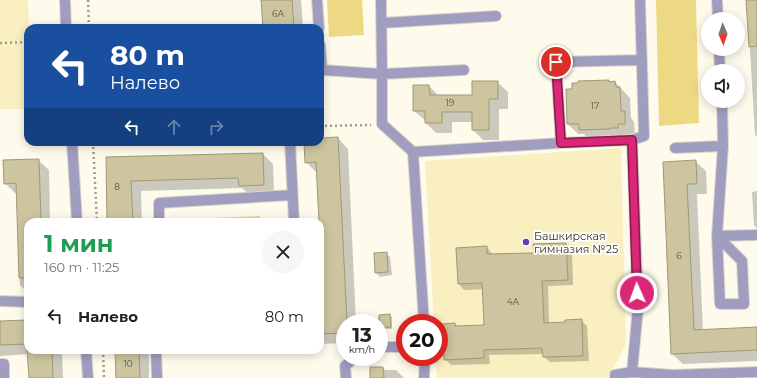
<!DOCTYPE html>
<html lang="ru">
<meta charset="utf-8">
<style>
body{margin:0;font-family:Montserrat,sans-serif;background:#f6f6f6;color:#222;height:100vh;display:flex;flex-direction:column;font-size:15px;white-space:nowrap}
*{box-sizing:border-box;margin:0}
p{font-size:13px;color:#767676}
.icon{flex:none;width:22px;height:22px;fill:none;stroke:currentColor;stroke-width:2;stroke-linecap:round;stroke-linejoin:round}
.map{position:relative;flex:1;overflow:hidden}
.details{position:absolute;left:24px;top:218px;width:300px;height:136px;display:flex;flex-direction:column;background:#fff;border-radius:12px;box-shadow:0 2px 10px #0003}
.details>*{flex:none}
.banner{position:absolute;left:24px;top:24px;width:300px;height:122px;border-radius:12px;box-shadow:0 2px 10px #0003;background:#1a4fa0;color:#fff;overflow:hidden}
.needle{width:26px;rotate:178deg}
.fabs{position:absolute;left:701px;top:12px;display:grid;gap:8px}
.fabs a{display:grid;place-items:center;width:44px;height:44px;border-radius:50%;background:#fff;box-shadow:0 2px 10px #0003;font-size:20px}
.speed{position:absolute;left:336px;top:314px;display:flex;gap:8px;font-size:20px;font-weight:700;text-align:center}
.speed>*{display:grid;place-content:center;width:52px;height:52px;border-radius:50%;background:#fff;box-shadow:0 2px 10px #0003;line-height:1}
.speed small{font-size:10px;font-weight:400}
.speed .limit{border:6px solid #d22;background:#fff;color:#111}
.pin{position:absolute;display:grid;place-items:center;width:34px;height:34px;color:#fff;margin:-17px;border:2px solid #fff;border-radius:50%;box-shadow:0 1px 4px #0007}
.me{position:absolute;width:44px;margin:-22px;rotate:358deg;stroke-linejoin:round;filter:drop-shadow(0 0 3px #0008)}
.turn{display:flex;align-items:center;gap:14px;height:84px;padding:0 20px;font-size:18px}
.turn .icon{width:52px;height:52px;stroke-width:2.5}
.turn b{display:block;font-size:28px;line-height:34px}
.lanes{display:flex;align-items:center;height:38px;padding:0 20px;background:#0003;justify-content:center;gap:20px;direction:ltr}
.lanes .off{opacity:.35}
.round{display:grid;place-items:center;flex:none;width:42px;height:42px;border-radius:21px;background:#f6f6f6}
.head{display:flex;align-items:center;justify-content:space-between;height:68px;padding:0 20px}
h1{font-size:24px;font-weight:700;line-height:30px;color:#1e9e55}
ul{padding:0;list-style:none}
li{display:flex;align-items:center;gap:12px;height:60px;padding:0 20px}
li div{flex:1}
li b{display:block;font-size:15px}
li em{font-style:normal}
.map>svg:first-child{display:block}
</style>
<div class="map">
<svg width="757" height="378" viewBox="0 0 757 378">
<rect width="100%" height="100%" fill="#fefbec"/>
<path fill="#f9efc1" d="M0,0H28L29,28H28V109H0Z
M621,148L626,344L608,378H437L435,357H439V323H434L425,161Z"/>
<path fill="#edd984" d="M327,0H362L364,35L329,37Z
M656,0H696L699,123L659,126Z
M260,216V222H190V219Z"/>
<path fill="#0003" d="M262,0H301L303,28H264Z
M747,0H757V137L755,135Z
M608,81L610,82H615L630,98L631,118L634,122L635,134H627V138L590,140L584,134H578L568,124Z
M497,82L508,92V109H499V140H483L473,130V122H452V133H436L426,123V121L414,111L429,86L439,96H473Z
M338,138L348,149L356,323H345V343L320,344V310H324L317,173L306,162L305,142H320V139Z
M263,154L273,164L274,195L250,196L242,188L141,191L142,222H108L107,158Z
M38,160L49,170L50,222H28V293L20,285L17,193H15L5,183Z
M695,161L706,171L707,194H697L703,331L757,328V361L683,364L672,354L664,163Z
M757,191V229L754,225L752,192Z
M566,244L572,250L573,285L548,286L549,324L581,320L587,326L589,361L550,362L544,357V354L489,355L490,364L451,365L445,359L455,324L457,327L485,326L484,289L464,290L459,284L487,247L493,255L535,254L534,245Z
M386,253L390,257L392,275L380,277L376,273Z
M390,315L392,317V329H381L379,327L378,316Z
M28,321V350H62L63,378H30L29,354L0,356V322Z
M116,350H149V378H117Z
M383,368L385,370H396L404,378H371Z"/>
<path fill="#cdc4a0" stroke="#a09875" d="M261,0H292L294,28H263Z
M746,0H757V46L749,47Z
M609,80V82L615,81L616,87H620L621,111H625V124H618V128H610V129L579,130V124H567L566,89H572V83H578V81Z
M472,81H498V99H489V130H472V112H442V123H425V111H413V85H429L430,95H472Z
M338,137L347,323H345V333L320,334V272H321L320,222H319L316,162L305,163L304,142H320V138Z
M263,153L264,185L239,186L238,178L131,181L133,222H107L106,157Z
M39,159L41,222H28V278H19L16,183L4,184L3,160Z
M696,160L697,184H687L694,330L757,327V350L671,354L663,162Z
M566,243L568,280L542,281L544,323L565,322V320L582,319L583,356L543,357L542,348L484,350V358L444,360L442,324L455,323V326L484,325L482,283L458,284L456,248L487,246V254L534,253L533,244Z
M387,252L388,272L375,273L374,253Z
M390,314L391,327L379,328V315Z
M28,320V344L0,345V321Z
M27,350H52L53,378H29Z
M115,350H139L140,378H116Z
M370,367H383L384,378H370Z"/>
<g fill="none" stroke-linecap="round" stroke-linejoin="round">
<defs>
<path id="minor" d="M65,0L66,28
M317,0L319,28
M717,0L718,19
M382,23L496,16
M320,45L322,70L382,74L381,0
M719,49L720,71
M632,140L638,308L632,372L673,375L674,378
M72,142L77,222
M290,142L294,222
M561,143L556,62L642,60
M675,148L723,146
M413,152L382,124V74L464,70
M159,222V203L292,195
M717,236L742,261L744,304H720L717,236L723,146L722,101
M717,236L757,235
M0,301L28,302
M424,323L413,152L561,143L632,140L644,136L640,0
M379,347H405
M86,350L88,378
M156,350L157,378
M0,364H4V378
M673,375L757,372
M346,378L345,366L356,357
M424,378L425,357
M615,378V375L632,372"/>
</defs>
<use href="#minor" stroke="#dad6c8" stroke-width="12"/>
<path stroke="#9f9b8d" stroke-width="2.5" stroke-dasharray="2 3" stroke-linecap="butt" d="M88,0L89,28
M0,43L28,42
M320,126L371,125
M93,142L97,222
M103,350L104,378"/>
<use href="#minor" stroke="#a19dc1" stroke-width="10"/>
</g>
<g fill="none" stroke-linecap="round" stroke-linejoin="round">
<defs>
<path id="route" d="M556,62L561,143L632,140L637,293"/>
</defs>
<use href="#route" stroke="#8e194d" stroke-width="10"/>
<use href="#route" stroke="#db2777" stroke-width="7"/>
</g>
<circle fill="#603eb7" stroke="#fff" stroke-width="1.5" cx="526" cy="242" r="4"/>
<g text-anchor="middle" stroke-width="3.5" stroke-linejoin="round" paint-order="stroke">
<g font-size="9" fill="#5a5542">
<text x="278" y="17">6А</text>
<text x="450" y="106">19</text>
<text x="595" y="109">17</text>
<text x="117" y="190">8</text>
<text x="679" y="259">6</text>
<text x="513" y="305">4А</text>
<text x="128" y="367">10</text>
</g>
<g font-size="11" fill="#343022" stroke="#fff" text-anchor="start">
<text x="534" y="240">Башкирская<tspan x="534" dy="13">гимназия №25</tspan></text>
</g>
</g>
</svg>
<div class="fabs">
<a><svg class="needle" viewBox="-14 -14 28 28"><path d="M0-13l5 13h-10z" fill="#e53935"/><path d="M0 13l5-13h-10z" fill="#767676"/></svg></a>
<a><svg class="icon" aria-label="sound" viewBox="0 0 24 24"><path d="M4 9h4l5-4v14l-5-4H4zM17 9q2 3 0 6"/></svg></a>
</div>
<div class="speed"><div>13<small>km/h</small></div><div class="limit">20</div></div>
<div class="pin" style="left:556px;top:62px;background:#d93025"><svg class="icon" aria-label="arrive" viewBox="0 0 24 24"><path d="M6 21V4h12l-3 4 3 4H6"/></svg></div>
<svg class="me" style="left:637px;top:293px" viewBox="-20 -20 40 40"><circle r="17" fill="#db2777" stroke="#fff" stroke-width="3"/><path d="M0-11L8 9 0 5-8 9z" fill="#fff"/></svg>
<div class="banner">
<div class="turn"><svg class="icon" aria-label="left" viewBox="0 0 24 24"><path d="M17 20v-9H6M10 6l-5 5 5 5"/></svg><div><b>80 m</b>Налево</div></div>
<div class="lanes"><svg class="icon" aria-label="left" viewBox="0 0 24 24"><path d="M17 20v-9H6M10 6l-5 5 5 5"/></svg><svg class="icon off" aria-label="ahead" viewBox="0 0 24 24"><path d="M12 20V5M6 11l6-6 6 6"/></svg><svg class="icon off" aria-label="right" viewBox="0 0 24 24"><path d="M7 20v-9h11M14 6l5 5-5 5"/></svg></div>
</div>
<section class="details">
<div class="head"><div><h1>1 мин</h1><p>160 m · 11:25</p></div><a class="round"><svg class="icon" aria-label="close" viewBox="0 0 24 24"><path d="M6 6l12 12M18 6L6 18"/></svg></a></div>
<ul>
<li><svg class="icon" aria-label="left" viewBox="0 0 24 24"><path d="M17 20v-9H6M10 6l-5 5 5 5"/></svg><div><b>Налево</b></div><em>80 m</em></li>
</ul>
</section>
</div>
